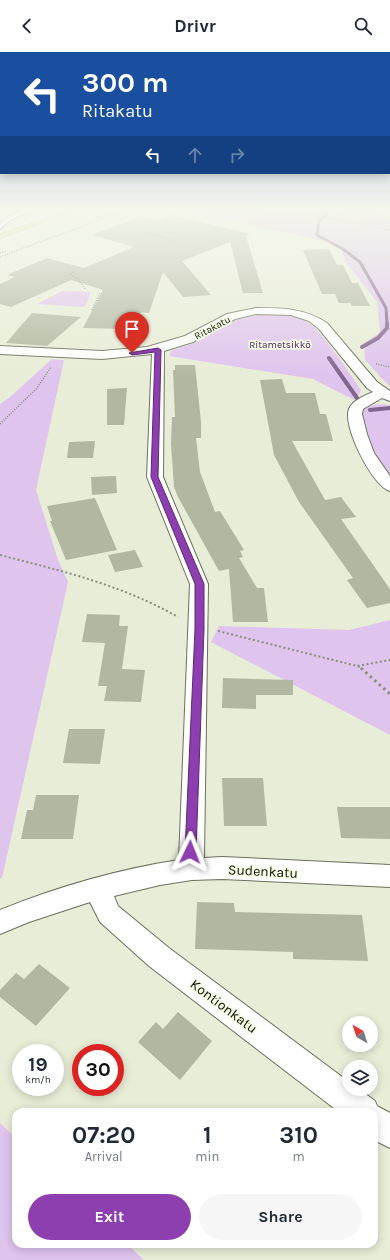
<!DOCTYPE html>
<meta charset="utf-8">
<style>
body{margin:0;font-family:Karla,sans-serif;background:#f6f6f7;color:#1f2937;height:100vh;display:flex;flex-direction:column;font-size:15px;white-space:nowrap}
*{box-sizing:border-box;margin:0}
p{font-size:13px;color:#747a83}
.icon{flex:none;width:22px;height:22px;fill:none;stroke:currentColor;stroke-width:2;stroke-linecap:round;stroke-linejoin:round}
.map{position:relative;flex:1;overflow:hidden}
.panel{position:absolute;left:12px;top:1056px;width:366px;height:140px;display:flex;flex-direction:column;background:#fff;border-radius:12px;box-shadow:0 2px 10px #0003}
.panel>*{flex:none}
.banner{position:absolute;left:0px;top:0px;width:390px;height:122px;box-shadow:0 2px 10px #0003;background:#1a4fa0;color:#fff;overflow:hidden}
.needle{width:26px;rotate:321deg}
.buttons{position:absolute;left:342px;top:964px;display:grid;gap:8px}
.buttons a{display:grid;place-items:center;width:36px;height:36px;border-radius:50%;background:#fff;box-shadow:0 2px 10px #0003;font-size:20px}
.speed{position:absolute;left:12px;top:992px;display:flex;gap:8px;font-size:20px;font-weight:700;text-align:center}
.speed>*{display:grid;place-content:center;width:52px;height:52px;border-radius:50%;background:#fff;box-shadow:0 2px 10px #0003;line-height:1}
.speed small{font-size:10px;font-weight:400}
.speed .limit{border:6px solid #d22;background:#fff;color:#111}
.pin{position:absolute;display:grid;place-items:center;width:34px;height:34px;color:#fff;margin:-41px -17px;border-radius:50% 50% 50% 0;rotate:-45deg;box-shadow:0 0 4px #0007}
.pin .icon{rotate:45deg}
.me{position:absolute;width:44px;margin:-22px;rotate:2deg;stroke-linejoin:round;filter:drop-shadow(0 0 3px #0008)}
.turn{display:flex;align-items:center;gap:14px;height:84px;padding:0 16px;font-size:18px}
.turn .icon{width:52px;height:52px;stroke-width:2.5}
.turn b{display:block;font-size:28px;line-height:34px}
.lanes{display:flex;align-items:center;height:38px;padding:0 16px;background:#0003;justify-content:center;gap:20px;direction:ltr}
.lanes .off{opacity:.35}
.eta{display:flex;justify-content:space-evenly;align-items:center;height:68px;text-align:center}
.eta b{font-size:24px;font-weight:700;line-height:28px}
.button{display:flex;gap:8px;margin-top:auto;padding:8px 16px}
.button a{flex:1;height:46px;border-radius:24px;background:#8d3fb0;color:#fff;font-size:16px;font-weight:700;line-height:46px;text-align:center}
.button a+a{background:#f6f6f7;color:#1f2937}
header{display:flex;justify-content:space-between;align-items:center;height:52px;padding:0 16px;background:#fff;font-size:18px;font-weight:700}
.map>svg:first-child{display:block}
</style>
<header><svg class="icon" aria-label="back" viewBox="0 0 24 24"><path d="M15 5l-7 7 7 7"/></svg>Drivr<svg class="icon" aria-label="search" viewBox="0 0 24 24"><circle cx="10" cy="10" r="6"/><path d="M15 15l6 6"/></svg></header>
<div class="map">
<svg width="390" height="1208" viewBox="0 0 390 1208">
<rect width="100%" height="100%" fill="#e8edd7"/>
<path fill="#dfc4ee" d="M177,157H374L373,158L390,162V335L365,308L364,292L380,280L377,250L345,209L339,192Z
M62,239L91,240L85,255L37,252Z
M263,262C276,263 291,262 303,267C319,274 350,322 361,338L357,347L354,348L313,327L169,304L171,299L200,289L222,274L239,267Z
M52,307L64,308L36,438L58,508L68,530L2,826L0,827V352L10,345Z
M382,352L390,353V424C374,404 365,384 362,358L373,353Z
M390,568V683L211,590L219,574L349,578Z
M0,1071L16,1086V1192H127L144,1208H0Z"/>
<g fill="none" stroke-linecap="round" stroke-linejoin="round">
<path stroke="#80658c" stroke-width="3" d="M332,157L319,169L317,183L343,197L360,210L386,256L387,272"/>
<path stroke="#80658c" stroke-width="4" d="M362,295L378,286L387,276V271
M329,306L357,346
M370,358L390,356"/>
</g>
<path fill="#b2b7a1" d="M172,163L250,182L246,184L263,241H243L230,190L182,209L211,243L183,245L163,220L149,261L141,260L133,274L128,273L127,277L83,276L103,238L71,228L11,255L0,252V232L15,225L7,223L47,206L84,216L134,195L92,183L142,164L159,168Z
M329,197L337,213H343L352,231H358L370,254H352L350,251H339L335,242H322L303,198Z
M32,261L81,265L47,294L6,291Z
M175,313H195L201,370V386H196L200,420L215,460L220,459L244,498L240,499L243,505L239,506L257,536H264L268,570H233L229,517L219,519L178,445L174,435L171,392L172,365H175L173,318H175Z
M282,327L286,341H315L320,362H326L333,389H292L325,448L341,445L356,465L341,467L390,537V551L367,556L347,528L353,526L299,450L274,403L260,328Z
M127,336L124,373H107V337Z
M95,389L93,406H67L69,390Z
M116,424L117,441L92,443L91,425Z
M95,446L117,498L66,508L50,469H52L47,454Z
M135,498L143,515L115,520L108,503Z
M87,562L120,563L119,574H128L122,617L145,618L141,650L104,649L107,634H98L105,591L82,590Z
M223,626L293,628V643H256V657L222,656Z
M69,677H105L100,712L63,711Z
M222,726H263L267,774H224Z
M36,743H79L73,787H21L27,758H33Z
M337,755H390V787L341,786Z
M197,850L234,851L235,860L362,863L368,909L293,907V900L195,897Z
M39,912L70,936L36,974L0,945V938L16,921L24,927Z
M178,960L212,989L180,1028L138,990L156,970L163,977Z"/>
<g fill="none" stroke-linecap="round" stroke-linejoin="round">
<defs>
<path id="service" d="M28,157H35L12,167L0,177V172C7,163 18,160 28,157Z"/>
<path id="minor" d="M256,256C283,256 304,256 327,271L377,330L390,339V349L382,346L363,357L362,362L367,382L374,401L390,424V439C373,435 342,374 349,357C353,348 364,344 373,340L367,336L319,277L309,269L291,263L256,262L235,267L193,290L164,299L163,425L208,532L204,806L222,805L390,813V835L222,827L192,828L160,833L114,844L118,854L169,896L349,1030V1037H359L375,1049L377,1054L390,1061V1096L374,1088V1060H339L149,914L100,870L90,850L29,870L0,882V858C57,835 119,817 179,808L190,532L147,425L152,302L102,307L0,302V294L102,299L147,295L185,284L227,262Z"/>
<path id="trunk" d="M67,157H81L80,159L0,188V181Z"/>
</defs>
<use href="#service" stroke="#6c705d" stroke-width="2"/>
<use href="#minor" stroke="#6c705d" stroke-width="2"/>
<use href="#trunk" stroke="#fff" stroke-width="2"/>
<path stroke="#8a8e7e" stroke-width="1.5" stroke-dasharray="1 1.5" stroke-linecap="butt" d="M246,157L259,160L313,163L390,178
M342,157L343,169
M139,161L141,157
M83,171L119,157
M150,182L174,188
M0,201L7,199
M0,205L128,157
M74,220L70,222L79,228L85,237
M92,258L100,241
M376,312L390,315
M0,372L37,336L51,315"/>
<path stroke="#8a8e7e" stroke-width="2" stroke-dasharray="2 2.5" stroke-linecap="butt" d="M0,503C62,519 122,533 178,565
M218,579L357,614L390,608
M358,614L362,617"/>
<path stroke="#8a8e7e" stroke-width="3" stroke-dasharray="2.5 3.5" stroke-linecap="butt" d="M361,616L390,642"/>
<use href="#service" fill="#fff" fill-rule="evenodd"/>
<use href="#minor" fill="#fff" fill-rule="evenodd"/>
<use href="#trunk" fill="#d0db97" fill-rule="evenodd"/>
</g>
<linearGradient id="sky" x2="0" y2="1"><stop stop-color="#91a3da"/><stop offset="0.48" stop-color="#f5f7ed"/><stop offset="1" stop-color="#f5f7ed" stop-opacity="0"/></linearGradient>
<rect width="390" height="326" fill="url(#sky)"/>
<path fill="#8d3fb0" stroke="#5c2972" d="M158,296L161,298L158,425L204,532V577L196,800L194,804L190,805L187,804L185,800L195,577V532L151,425L155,300L132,303L129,301Z"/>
<g text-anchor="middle" stroke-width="3.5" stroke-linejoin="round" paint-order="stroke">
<g font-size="10" fill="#10120a" stroke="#f6fbe4">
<text transform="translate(212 275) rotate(-28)" y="4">Ritakatu</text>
</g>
<g font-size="10" fill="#48175e" stroke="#f6fbe4">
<text x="280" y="296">Ritametsikkö</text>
</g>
<g font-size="14" fill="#10120a" stroke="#f6fbe4">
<text transform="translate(263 819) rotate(3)" y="5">Sudenkatu</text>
<text transform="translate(224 954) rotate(37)" y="5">Kontionkatu</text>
</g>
</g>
</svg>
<div class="buttons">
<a><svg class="needle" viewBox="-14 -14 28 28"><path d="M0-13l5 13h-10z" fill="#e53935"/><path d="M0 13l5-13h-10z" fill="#747a83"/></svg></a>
<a><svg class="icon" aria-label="layers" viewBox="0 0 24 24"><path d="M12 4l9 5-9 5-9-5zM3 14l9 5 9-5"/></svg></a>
</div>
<div class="speed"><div>19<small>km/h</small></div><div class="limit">30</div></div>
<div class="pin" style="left:132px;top:301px;background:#d93025"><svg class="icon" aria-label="arrive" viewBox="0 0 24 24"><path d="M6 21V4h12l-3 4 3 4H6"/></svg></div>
<svg class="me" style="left:190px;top:800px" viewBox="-20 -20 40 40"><path d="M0-17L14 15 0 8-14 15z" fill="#8d3fb0" stroke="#fff" stroke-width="4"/></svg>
<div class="banner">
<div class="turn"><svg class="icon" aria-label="left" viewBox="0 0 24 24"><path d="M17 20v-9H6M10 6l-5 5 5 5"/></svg><div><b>300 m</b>Ritakatu</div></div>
<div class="lanes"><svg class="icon" aria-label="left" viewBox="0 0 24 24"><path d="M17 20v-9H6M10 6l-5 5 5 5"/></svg><svg class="icon off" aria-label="ahead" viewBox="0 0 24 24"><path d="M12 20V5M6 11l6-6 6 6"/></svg><svg class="icon off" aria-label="right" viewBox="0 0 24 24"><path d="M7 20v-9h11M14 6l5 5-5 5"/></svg></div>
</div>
<section class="panel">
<div class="eta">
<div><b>07:20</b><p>Arrival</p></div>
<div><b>1</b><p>min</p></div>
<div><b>310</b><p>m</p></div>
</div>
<div class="button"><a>Exit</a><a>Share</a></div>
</section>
</div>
